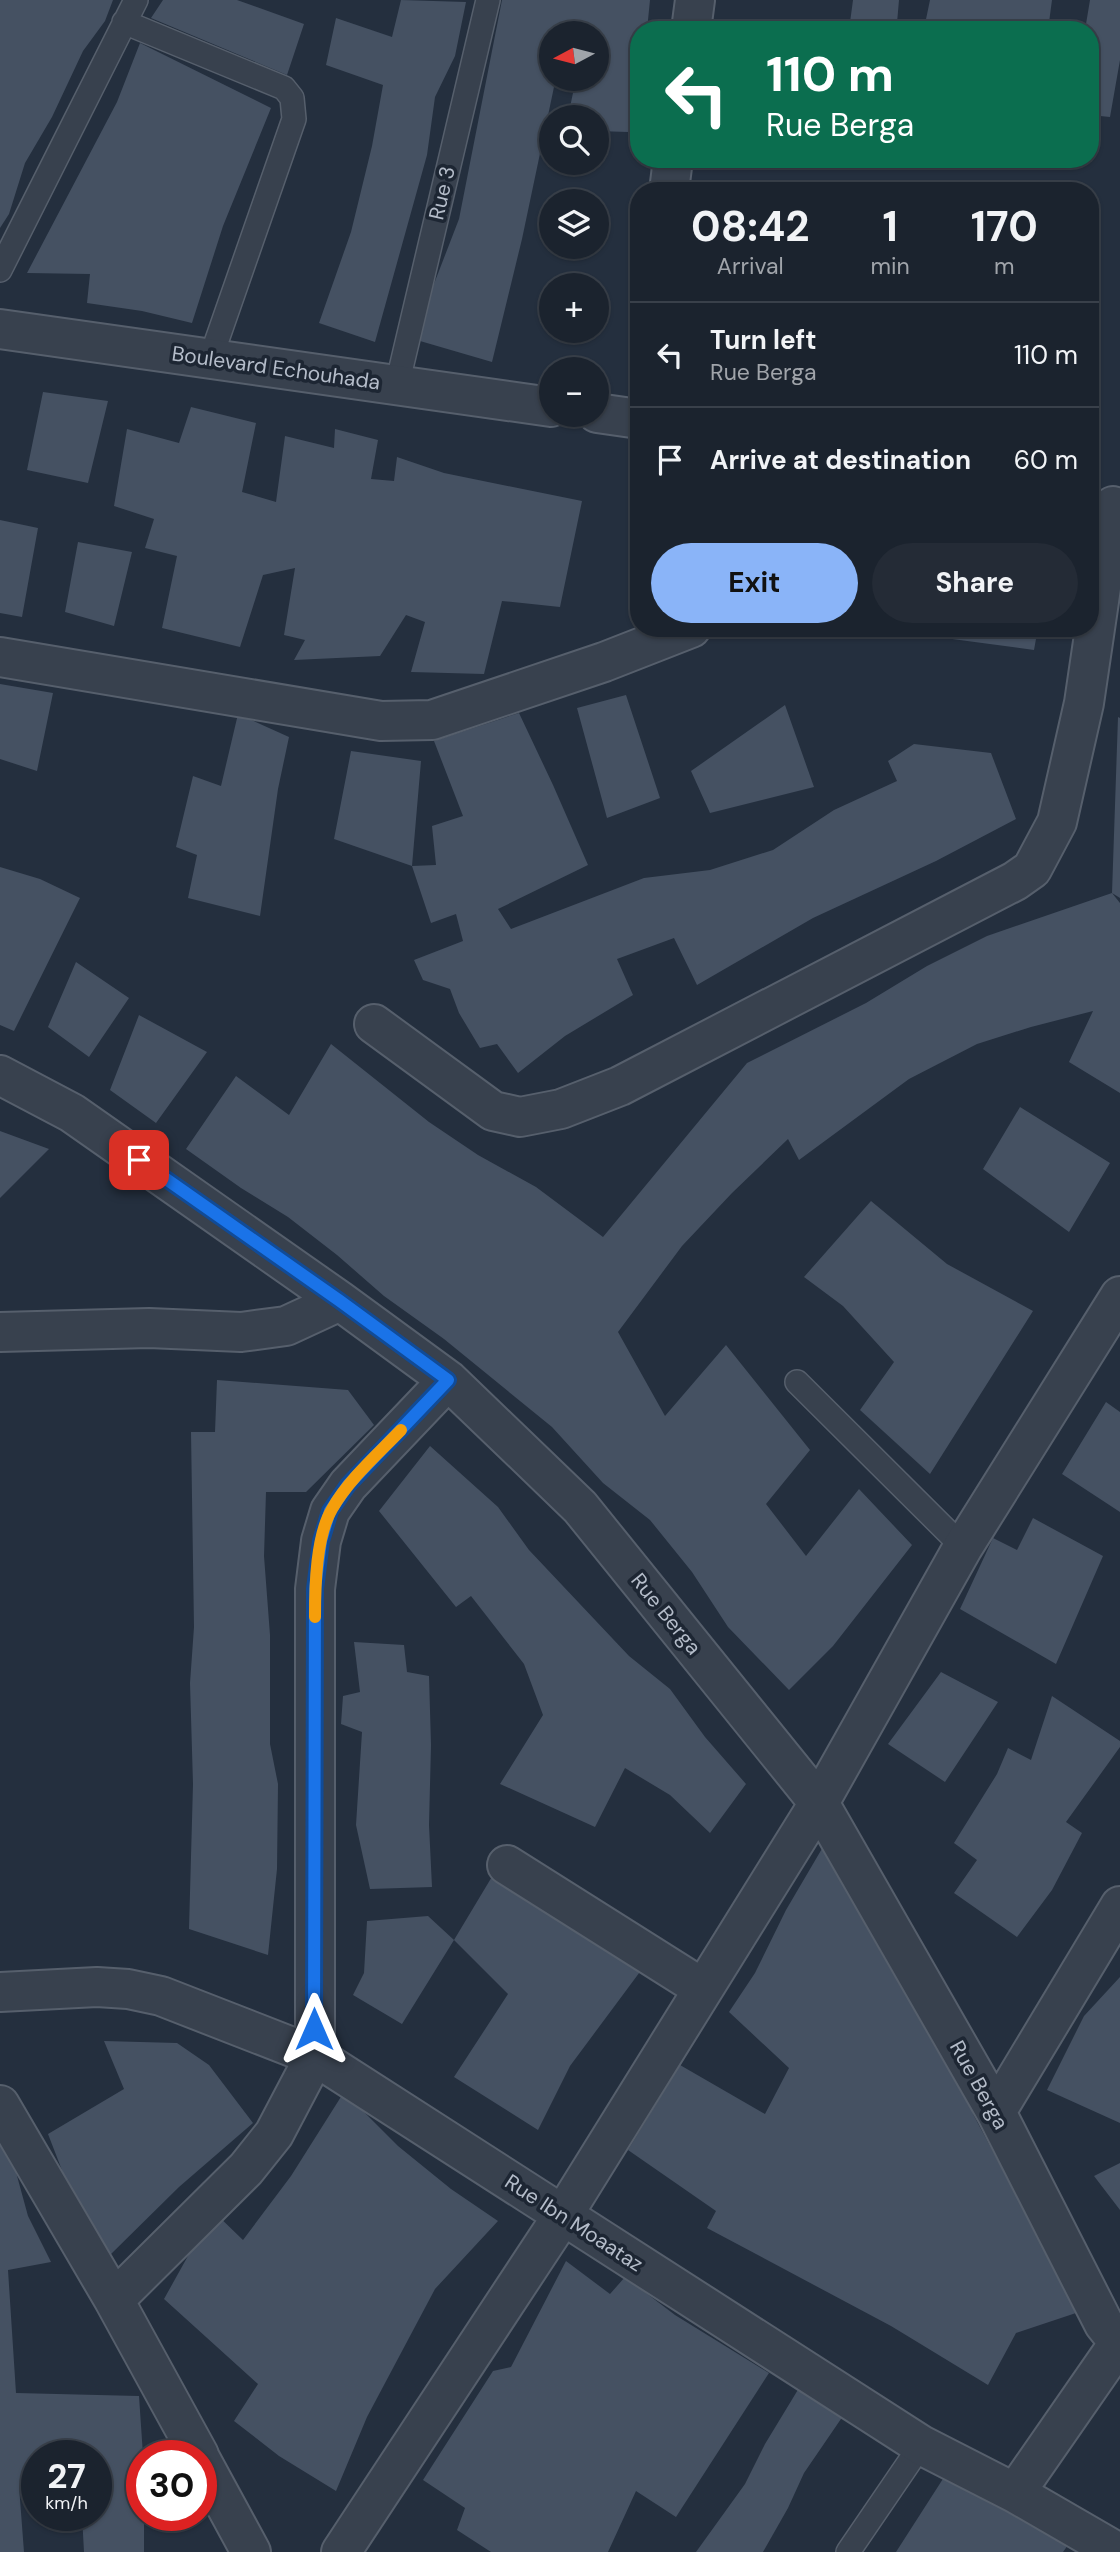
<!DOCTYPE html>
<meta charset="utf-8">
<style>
body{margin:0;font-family:"DM Sans",sans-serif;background:#242b36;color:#f1f3f6;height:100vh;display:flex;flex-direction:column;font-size:26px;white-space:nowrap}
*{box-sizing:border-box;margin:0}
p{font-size:23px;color:#a0a4aa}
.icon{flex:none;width:38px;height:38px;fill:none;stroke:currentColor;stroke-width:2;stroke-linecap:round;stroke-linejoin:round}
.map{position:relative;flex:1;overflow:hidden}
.panel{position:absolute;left:630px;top:182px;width:469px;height:455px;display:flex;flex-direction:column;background:#1b232e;border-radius:28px;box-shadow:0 2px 5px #0004,0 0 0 2px #39404a}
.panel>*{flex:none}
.top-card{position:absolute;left:630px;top:21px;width:469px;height:147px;border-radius:28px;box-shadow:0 2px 5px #0004,0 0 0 2px #39404a;background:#0b6e4f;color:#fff;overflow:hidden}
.needle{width:46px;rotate:263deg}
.controls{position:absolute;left:539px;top:21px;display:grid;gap:14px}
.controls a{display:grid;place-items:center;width:70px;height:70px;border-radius:50%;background:#1b232e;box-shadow:0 2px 5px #0004,0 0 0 2px #39404a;font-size:35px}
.speed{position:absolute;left:21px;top:2440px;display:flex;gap:14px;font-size:35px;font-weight:700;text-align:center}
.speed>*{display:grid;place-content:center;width:91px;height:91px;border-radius:50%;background:#1b232e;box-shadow:0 2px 5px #0004,0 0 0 2px #39404a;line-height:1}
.speed small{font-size:18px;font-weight:400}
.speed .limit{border:10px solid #d22;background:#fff;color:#111}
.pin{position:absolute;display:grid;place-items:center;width:60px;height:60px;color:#fff;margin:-30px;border-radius:14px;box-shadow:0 4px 10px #0006}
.me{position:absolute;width:77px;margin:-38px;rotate:0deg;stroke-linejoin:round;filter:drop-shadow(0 0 5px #0008)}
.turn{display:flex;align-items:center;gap:24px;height:147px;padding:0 21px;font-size:32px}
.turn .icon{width:91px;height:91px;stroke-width:2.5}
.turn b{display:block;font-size:49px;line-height:60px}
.eta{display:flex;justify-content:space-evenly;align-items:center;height:119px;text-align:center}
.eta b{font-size:42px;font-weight:700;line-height:49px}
.action{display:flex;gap:14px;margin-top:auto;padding:14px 21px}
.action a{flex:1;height:80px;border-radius:42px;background:#8ab4f8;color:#111;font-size:28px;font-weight:700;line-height:80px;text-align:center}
.action a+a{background:#242b36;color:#f1f3f6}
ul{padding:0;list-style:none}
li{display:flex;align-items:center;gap:21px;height:105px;padding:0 21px;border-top:2px solid #39404a}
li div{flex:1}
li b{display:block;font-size:26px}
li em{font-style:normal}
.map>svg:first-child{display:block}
</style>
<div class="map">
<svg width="1120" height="2552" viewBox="0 0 1120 2552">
<rect width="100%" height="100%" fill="#242f3e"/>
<path fill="#455162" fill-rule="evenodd" d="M0,0H113L105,21L83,51L52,117L25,163L9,214L0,228Z
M163,0H237L304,24L287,75L151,18Z
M401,0L466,2L455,56L435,97L427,155L375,342L319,323L351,232L372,146L383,85L326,65L336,18L392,37Z
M502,0H650L647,30H639V82L628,132L597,131V117H568L574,88L554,87L522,239L492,362L420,341L432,289L459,219ZM551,33H597V79H551Z
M853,0H899L897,23L925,24L930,0H1052L1048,30H849Z
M1090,0H1120V60L1110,117L1090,115V30H1085Z
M140,43L271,108L223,226L192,323L142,311L87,303L90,274L27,273L117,102Z
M982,159H1019L1017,168Z
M43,392L108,401L88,483L27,470Z
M191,407L256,423L242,492L276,502L285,436L334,448L335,429L378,440L371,479L394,481L397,457L444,473L582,501L560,607L502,601L484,674L411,672L425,622L406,615L380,656L294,660L305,640L284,635L295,568L263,575L240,647L162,628L177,556L145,548L154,519L114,506L127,429L179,443Z
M0,520L38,528L22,617L0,613Z
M78,542L132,552L114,626L65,612Z
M907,628H1038L1034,650L907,633Z
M0,684L53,693L37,771L0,759Z
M626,695L660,798L607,818L577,708Z
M785,705L814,787L710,813L691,771Z
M519,713L553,785L588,865L498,909L511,929L644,878L710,870L773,850L834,810L897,781L888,761L914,744L991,753L1016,819L936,861L813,918L697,985L674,938L617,959L633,995L565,1036L518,1073L497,1044L480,1048L459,1013L450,989L423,980L414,960L463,941L456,914L431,923L412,866L334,839L351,751L421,761L412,866L436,865L432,826L463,816L434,741Z
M238,714L289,737L278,789L260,916L188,898L197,855L176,847L193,776L221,786Z
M1118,717L1120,718V898L1112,893Z
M0,867L40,879L80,898L14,1031L0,1025Z
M1112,893L1120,903V1093L1069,1062L1093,1011L1031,1027L977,1044L909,1079L799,1160L788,1139L732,1193L682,1246L618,1332L665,1416L726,1345L810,1450L766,1504L806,1556L859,1489L912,1545L833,1646L789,1690L728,1627L692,1572L650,1520L603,1483L552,1427L444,1339L384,1296L337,1255L288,1217L241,1188L186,1149L236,1076L289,1115L331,1044L429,1122L478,1155L536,1187L603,1237L747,1063L866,1003L927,966L987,936Z
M76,962L129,998L89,1057L48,1027Z
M139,1015L207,1052L156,1123L110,1090Z
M1020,1107L1110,1163L1069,1232L983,1169Z
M0,1131L49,1149L0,1198Z
M871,1201L947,1264L1033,1311L930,1474L860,1410L894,1362L843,1306L804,1277Z
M217,1380L348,1390L374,1425L306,1492H266L264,1556L270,1635V1744L278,1784L277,1869L268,1955L189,1929L193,1784L190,1683L194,1627L191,1432H215Z
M1106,1402L1120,1412V1512L1062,1474Z
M430,1446L498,1507L529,1550L629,1656L670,1689L705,1737L746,1784L710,1833L670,1795L625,1768L595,1827L500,1784L543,1715L524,1664L471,1596L456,1607L379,1511Z
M1033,1518L1103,1556L1056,1664L960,1609L993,1538L1017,1550Z
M354,1642L404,1645L407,1672L429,1676L431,1745L429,1825L432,1887L370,1889L356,1825L362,1732L341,1724L343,1696L360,1692Z
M941,1672L998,1702L945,1782L888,1744Z
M1052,1696L1120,1741V1747L1066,1822L1082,1833L1052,1890L1017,1937L954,1893L977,1860L954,1843L997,1774L1008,1748L1031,1760Z
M830,1835L951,2058L974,2116L998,2161L1026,2201L1082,2311L1016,2333L988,2385L891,2326L707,2228L716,2211L628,2150L680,2065L765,2114L789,2068L729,2012L755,1973L786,1910Z
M499,1865L651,1957L570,2066L538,2130L454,2077L508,1994L454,1940Z
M428,1916L454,1940L402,2024L353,1995L364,1973L367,1921Z
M1120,1977V2123L1047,2090L1084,2016Z
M104,2041L177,2043L209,2065L253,2123L179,2187L109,2256L70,2191L48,2134L124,2089Z
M344,2092L398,2146L451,2189L498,2221L435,2289L367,2417L336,2491L279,2456L234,2421L258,2384L164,2299L213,2211L243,2240L291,2176Z
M0,2127L8,2143L28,2216L51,2262L8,2270L16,2393L139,2396L143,2455L142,2515H144V2552H84L82,2515H96V2455H37V2485L19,2486L24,2552H0Z
M1120,2163V2210L1094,2176Z
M566,2261L610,2294L625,2277L675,2315L769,2373L676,2517L636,2491L608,2552H491L457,2530L465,2508L423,2480L493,2371L511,2367Z
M799,2388L843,2416L804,2473L788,2508L763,2552H696L745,2484L765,2444Z
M948,2471L1068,2545L1063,2552H896Z"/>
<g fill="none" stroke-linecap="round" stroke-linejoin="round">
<defs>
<path id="lane" d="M124,22L284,88L292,98L294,119L210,360
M0,270L136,0
M397,385L488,0
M797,1382L963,1547
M848,2552L921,2445"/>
<path id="street" d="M691,30L695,0
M669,191L673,159
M0,329L551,407
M597,413L639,419
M0,657L381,721L432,720L604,662L691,628
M374,1024L493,1111L520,1117L561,1109L620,1086L1015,881L1032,869L1057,822L1084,703L1113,506
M0,1075L72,1113L340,1301L448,1380L580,1507L819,1803L996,2112L1104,2324L1120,2344
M0,1332L149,1328L241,1332L286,1326L340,1301
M507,1865L702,1988
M0,1992L97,1987L128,1989L161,1996L315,2056L921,2445L1015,2493L1117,2552
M0,2105L114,2300L199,2455
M996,2112L1120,1906
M114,2300L246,2169L274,2134L315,2056V1589L321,1541L330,1511L348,1485L448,1380
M201,2460L251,2552
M1015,2493L1119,2343
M341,2552L563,2215L819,1803L963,1547L1120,1296"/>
</defs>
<use href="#lane" stroke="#565f6c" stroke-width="26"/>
<use href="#street" stroke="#565f6c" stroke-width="42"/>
<use href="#lane" stroke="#38414e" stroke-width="23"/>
<use href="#street" stroke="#38414e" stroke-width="38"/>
</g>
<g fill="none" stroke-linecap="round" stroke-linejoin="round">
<defs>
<path id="route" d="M139,1160L340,1301L448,1380L348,1485L330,1511L321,1541L315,1589L314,2029"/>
</defs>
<use href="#route" stroke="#114b97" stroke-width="18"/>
<use href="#route" stroke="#1a73e8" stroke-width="12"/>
<path stroke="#f59e0b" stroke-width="12" d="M315,1617C315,1586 316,1536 332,1509C349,1479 377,1455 401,1430"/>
</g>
<g text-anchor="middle" stroke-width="7" stroke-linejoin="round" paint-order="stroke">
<g font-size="21" fill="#b4bcc9" stroke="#1d2633">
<text transform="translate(442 193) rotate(-77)" y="7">Rue 3</text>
<text transform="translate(276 368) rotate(8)" y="7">Boulevard Echouhada</text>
<text transform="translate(666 1614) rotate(51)" y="7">Rue Berga</text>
<text transform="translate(979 2085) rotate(61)" y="7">Rue Berga</text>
<text transform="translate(574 2223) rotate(33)" y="7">Rue Ibn Moaataz</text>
</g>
</g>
</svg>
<div class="controls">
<a><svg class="needle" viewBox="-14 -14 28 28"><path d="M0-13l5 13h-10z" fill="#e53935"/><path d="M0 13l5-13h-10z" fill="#a0a4aa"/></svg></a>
<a><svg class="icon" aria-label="search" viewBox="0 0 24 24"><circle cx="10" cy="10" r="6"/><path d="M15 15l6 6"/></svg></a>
<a><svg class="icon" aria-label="layers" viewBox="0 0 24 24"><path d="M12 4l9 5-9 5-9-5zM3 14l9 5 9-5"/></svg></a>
<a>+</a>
<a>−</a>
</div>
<div class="speed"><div>27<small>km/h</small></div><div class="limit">30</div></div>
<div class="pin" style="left:139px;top:1160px;background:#d93025"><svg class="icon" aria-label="arrive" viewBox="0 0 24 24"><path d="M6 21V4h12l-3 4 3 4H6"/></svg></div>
<svg class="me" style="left:314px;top:2029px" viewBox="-20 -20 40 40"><path d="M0-17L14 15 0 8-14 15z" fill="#1a73e8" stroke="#fff" stroke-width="4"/></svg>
<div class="top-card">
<div class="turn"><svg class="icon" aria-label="left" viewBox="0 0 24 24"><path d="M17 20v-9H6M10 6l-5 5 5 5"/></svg><div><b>110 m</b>Rue Berga</div></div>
</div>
<section class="panel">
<div class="eta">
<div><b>08:42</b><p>Arrival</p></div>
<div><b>1</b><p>min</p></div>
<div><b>170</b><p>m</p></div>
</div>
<ul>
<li><svg class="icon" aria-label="left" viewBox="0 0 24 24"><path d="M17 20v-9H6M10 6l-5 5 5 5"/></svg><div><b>Turn left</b><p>Rue Berga</p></div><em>110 m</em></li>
<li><svg class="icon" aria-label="arrive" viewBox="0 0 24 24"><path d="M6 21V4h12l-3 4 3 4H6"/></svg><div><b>Arrive at destination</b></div><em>60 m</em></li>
</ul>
<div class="action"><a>Exit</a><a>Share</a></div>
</section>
</div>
